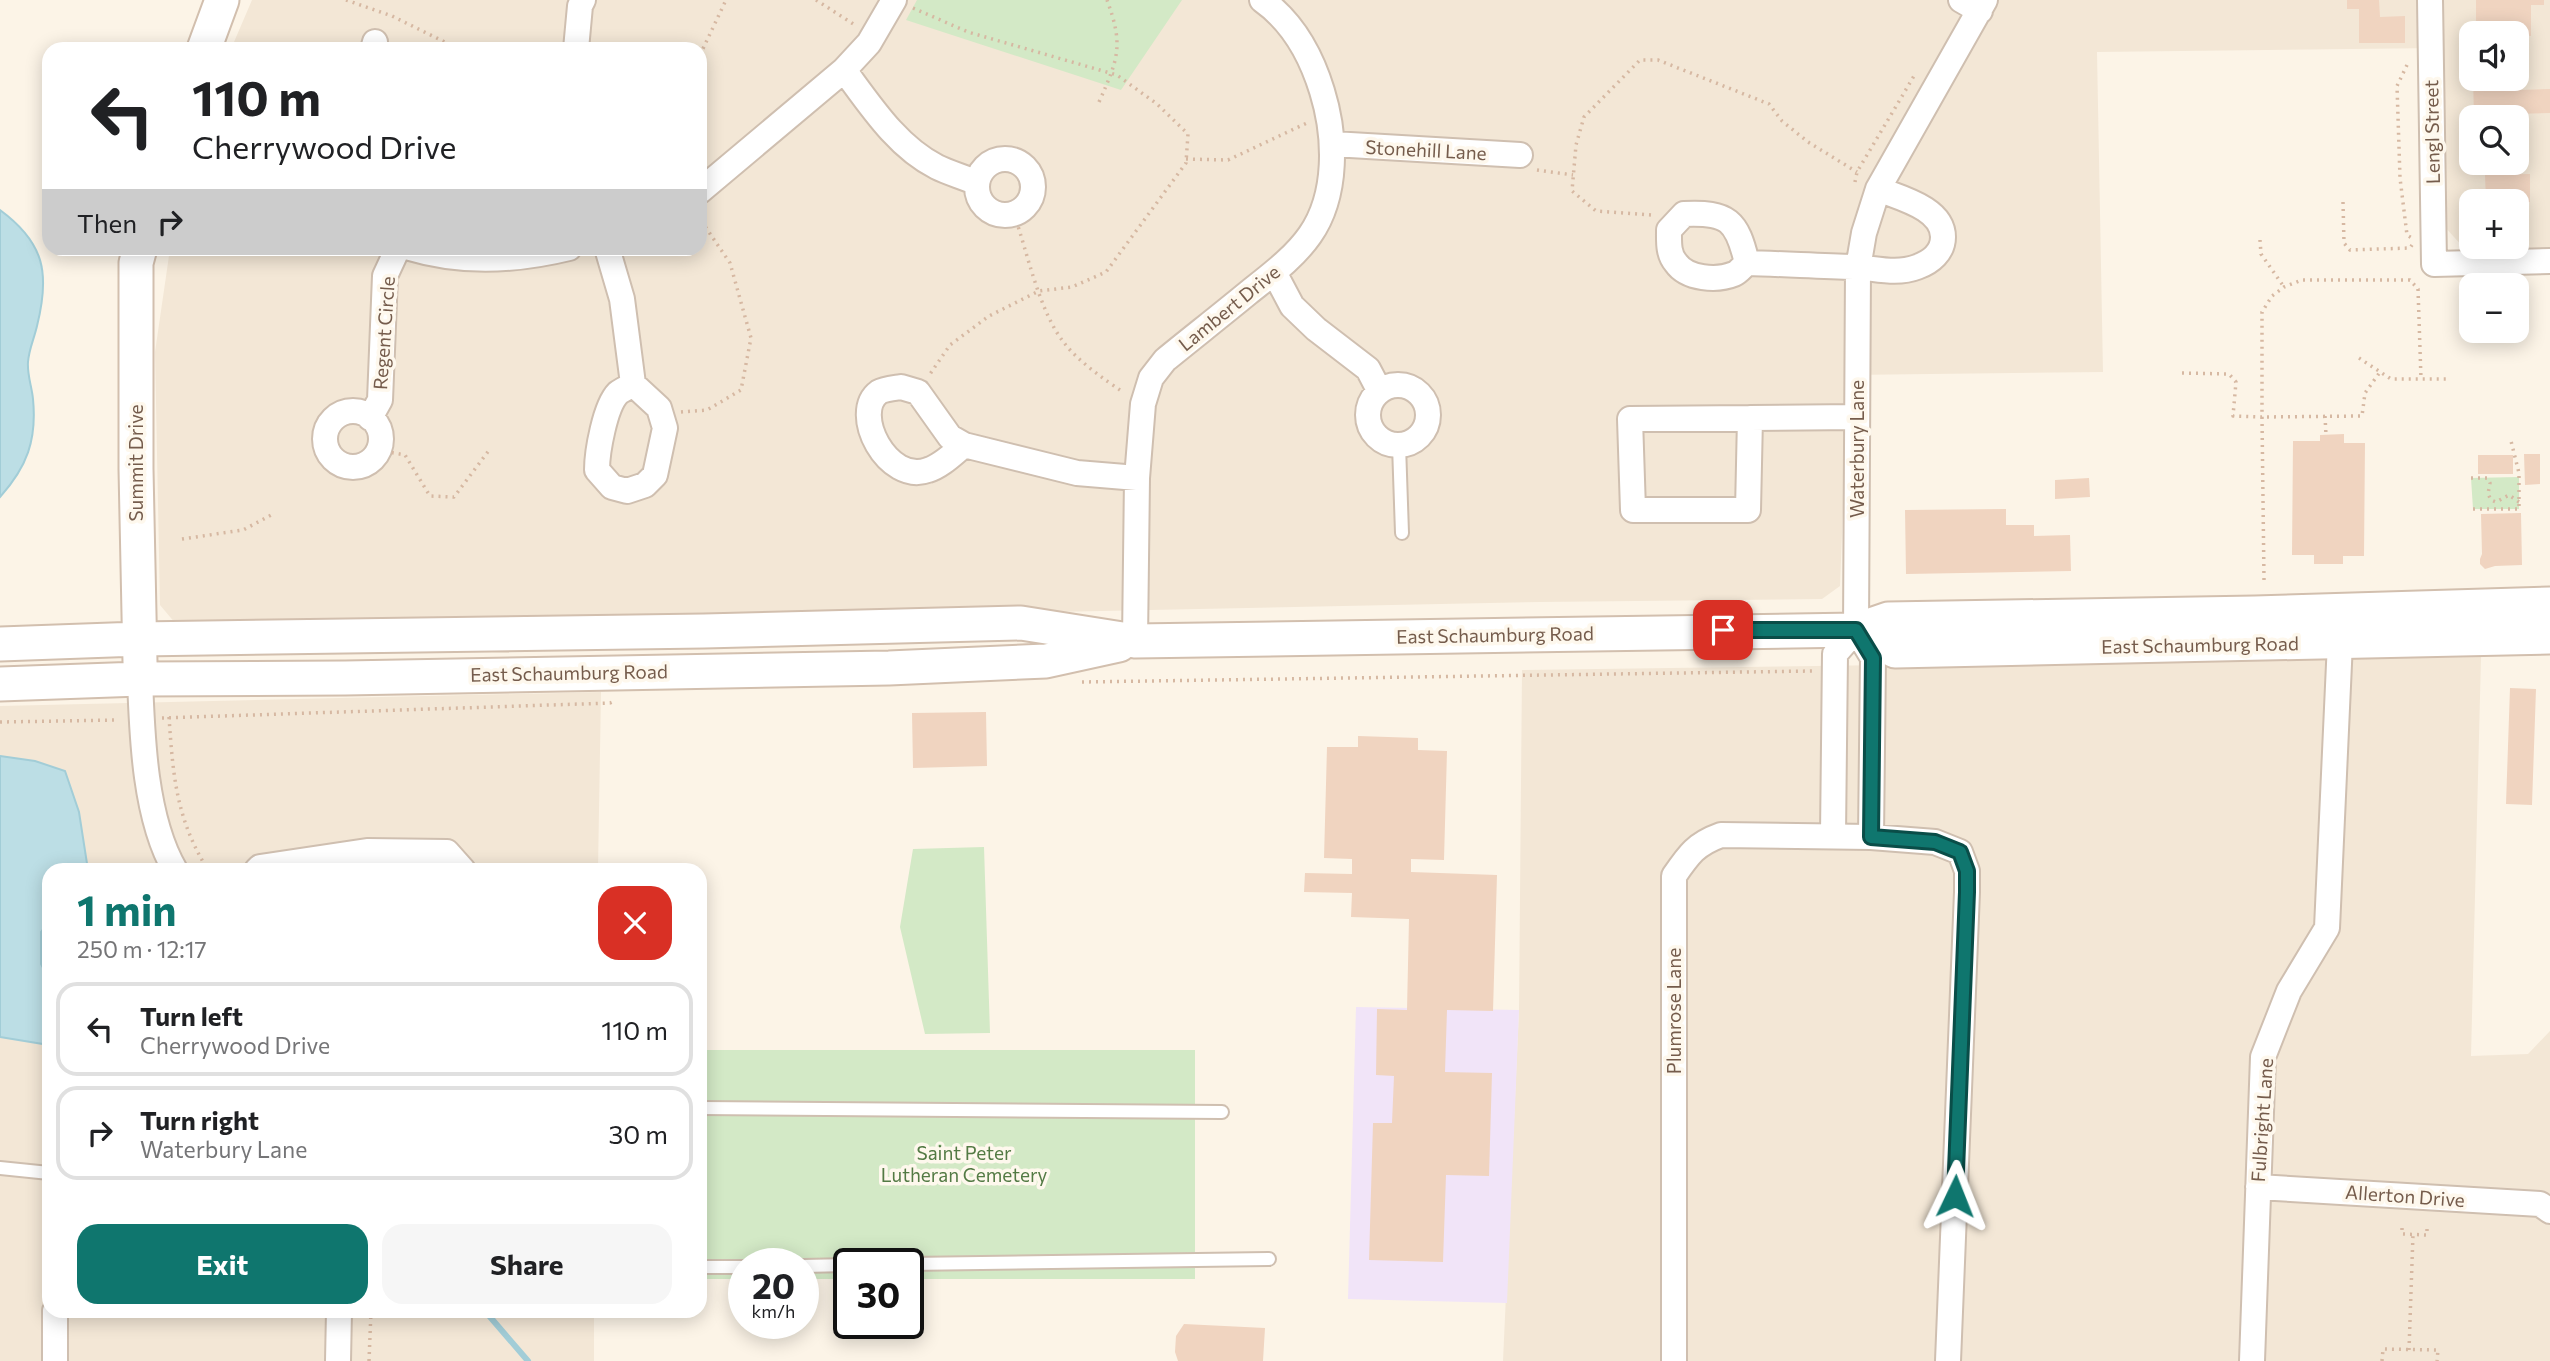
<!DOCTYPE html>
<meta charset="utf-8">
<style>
body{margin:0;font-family:Commissioner,sans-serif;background:#f6f6f6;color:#202124;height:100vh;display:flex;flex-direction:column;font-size:26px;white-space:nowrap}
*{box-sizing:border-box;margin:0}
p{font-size:23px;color:#757577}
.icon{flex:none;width:38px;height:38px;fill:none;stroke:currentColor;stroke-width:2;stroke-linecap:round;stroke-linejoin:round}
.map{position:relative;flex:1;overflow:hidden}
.drawer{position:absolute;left:42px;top:863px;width:665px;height:455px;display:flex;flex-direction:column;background:#fff;border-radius:21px;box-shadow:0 4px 18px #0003}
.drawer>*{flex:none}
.hud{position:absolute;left:42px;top:42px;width:665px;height:214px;border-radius:21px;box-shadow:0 4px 18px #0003;background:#fff;color:#202124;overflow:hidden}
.controls{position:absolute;left:2459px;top:21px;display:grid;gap:14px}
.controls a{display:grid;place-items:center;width:70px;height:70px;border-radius:14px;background:#fff;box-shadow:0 4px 18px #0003;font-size:35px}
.speed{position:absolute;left:728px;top:1248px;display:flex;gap:14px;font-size:35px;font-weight:700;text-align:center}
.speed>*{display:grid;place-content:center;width:91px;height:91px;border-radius:50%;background:#fff;box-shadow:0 4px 18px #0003;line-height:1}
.speed small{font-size:18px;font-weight:400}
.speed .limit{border:4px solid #111;border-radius:10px;background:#fff;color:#111}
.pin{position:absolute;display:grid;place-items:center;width:60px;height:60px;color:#fff;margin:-30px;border-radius:14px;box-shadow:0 4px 10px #0006}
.me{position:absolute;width:77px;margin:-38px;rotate:2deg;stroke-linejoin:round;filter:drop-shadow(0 0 5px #0008)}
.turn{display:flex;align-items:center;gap:24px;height:147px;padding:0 35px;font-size:32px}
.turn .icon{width:91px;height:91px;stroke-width:2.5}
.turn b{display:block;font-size:49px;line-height:60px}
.then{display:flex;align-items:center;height:66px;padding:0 35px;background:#0003;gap:14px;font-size:26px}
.round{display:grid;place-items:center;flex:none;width:74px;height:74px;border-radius:21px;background:#f6f6f6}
.headline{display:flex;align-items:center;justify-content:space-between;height:119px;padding:0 35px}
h1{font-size:42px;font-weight:700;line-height:52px;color:#0f766e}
.primary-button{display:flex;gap:14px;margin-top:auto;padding:14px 35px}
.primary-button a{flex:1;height:80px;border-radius:21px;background:#0f766e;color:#fff;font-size:28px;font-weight:700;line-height:80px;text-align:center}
.primary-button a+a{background:#f6f6f6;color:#202124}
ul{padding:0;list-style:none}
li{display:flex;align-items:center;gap:21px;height:94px;margin:0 14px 10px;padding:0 21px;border:4px solid #e0e0e0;border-radius:21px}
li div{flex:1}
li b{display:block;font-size:26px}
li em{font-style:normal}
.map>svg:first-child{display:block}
</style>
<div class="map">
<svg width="2550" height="1361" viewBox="0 0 2550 1361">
<rect width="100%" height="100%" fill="#fcf4e7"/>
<path fill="#f3e7d6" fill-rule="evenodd" d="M252,0H2550V248H2464L2444,226L2439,48L2097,52L2103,372L1848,375L1840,586L1822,599L1540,602L181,630L160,605L155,352L170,249L700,248V49H231ZM2471,33H2516V79H2471ZM2471,117H2516V163H2471ZM2471,201H2516V247H2471Z
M2481,657L2471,1056L2528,1054L2550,1031V1361H1503L1519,1010L1522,670Z
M601,692L598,870H49V1311H594V1361H0V706Z"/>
<path fill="#f1e4f8" d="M1356,1007L1519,1010L1507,1303L1348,1299Z"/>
<path fill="#d3e9c6" d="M917,0H1182L1121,90L906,20Z
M2519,477V509H2473L2471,478Z
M984,847L990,1033L925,1034L900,927L913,849Z
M700,1050H1195V1279H908V1264H849V1279H803V1264H744V1279H700Z"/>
<path fill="#bcdee5" stroke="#a2cdd7" stroke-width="2" d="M0,210C45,243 50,274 37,326C34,339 29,349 28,362C27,375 32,387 33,399C37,440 27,467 0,497Z
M0,756L35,761L65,771L79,812L88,870H49V923L41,932V964L49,979V1045L0,1037Z"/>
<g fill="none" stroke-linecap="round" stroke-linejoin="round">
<path stroke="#a2cdd7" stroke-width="6" d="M485,1311L528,1361"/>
</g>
<path fill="#f0d4c0" d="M2347,0H2379L2380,17L2405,16V43H2359V9H2347Z
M2476,0H2544V5H2531V36L2476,33Z
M2516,63H2520L2521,90L2550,89V113L2474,115L2473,79H2516Z
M2530,174V202L2486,201L2485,175Z
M2344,434V443H2365L2364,556H2343V564H2314V555H2292L2293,441H2320V435Z
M2524,454H2540V484L2525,485Z
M2478,455H2513V474H2478Z
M2089,478L2090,497L2055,499V480Z
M2006,509V525H2034V536L2070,535L2071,571L1906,574L1905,510Z
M2521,513L2522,565L2495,566L2485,569L2480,564V559L2482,554L2481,514Z
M2510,688L2536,689L2532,805L2506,804Z
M986,712L987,766L913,768L912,713Z
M1358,736L1418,738V750L1447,751L1444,860L1411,859V872L1497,875L1493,1011L1447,1010L1445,1072L1492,1073L1489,1176L1446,1175L1443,1262L1369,1260L1373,1123H1392L1394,1076L1376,1075L1377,1009L1407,1010L1409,919L1351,917L1352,893L1304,892L1305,873L1352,874V859L1324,858L1327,747H1358Z
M1184,1324L1265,1328L1263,1361H1178L1175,1352L1176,1336Z"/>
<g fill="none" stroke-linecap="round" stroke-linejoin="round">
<defs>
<path id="lane" d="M1399,445L1402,533
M700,1108L1222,1112
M0,1168L49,1173
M908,1264L1269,1259
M803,1266L849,1265
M700,1267H744"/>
<path id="street" d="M1961,0L1980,11
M2430,0L2434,264L2550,261
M373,49L375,42
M576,49L580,6L583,0
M844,70C870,105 897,147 937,167C949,173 964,177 977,183
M1333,144L1520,155
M977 187a28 28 0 1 1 56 0a28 28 0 1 1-56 0Z
M700,191L844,70L869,43L894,0
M410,248C463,264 516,261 569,248
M607,248L622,299L633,384
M1747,263C1737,220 1728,212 1684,214L1669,230C1669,242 1668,254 1676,263C1687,279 1717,281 1734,274C1739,272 1743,266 1747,263C1783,264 1818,266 1854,267C1875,268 1896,275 1917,267C1931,262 1943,252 1943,237C1943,208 1900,198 1878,189
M1274,272L1292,306L1316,329L1368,369L1379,390
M633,384L659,408L665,428L655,475L645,485L627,491L612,487L597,470C597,452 605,406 618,393C622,390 629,387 633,384Z
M1368 415a30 30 0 1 1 60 0a30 30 0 1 1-60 0Z
M901,387L918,392L950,437L964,445C953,454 941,466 928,470C888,485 850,413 879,392C884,389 895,388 901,387Z
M325 439a28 28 0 1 1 56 0a28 28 0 1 1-56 0Z
M370,418L380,400L385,276L398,248
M1750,418L1748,510H1633L1630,419L1857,417
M964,445L1077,473L1137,478
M1135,641L1137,478L1143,404L1151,378L1165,360C1192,338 1220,316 1248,293C1269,276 1294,258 1310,235C1338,195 1336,136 1322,91C1311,55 1293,22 1262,0
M140,679C142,737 145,819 175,870
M1833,835L1835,654L1856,630
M1871,837L1873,658L1856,630L1858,268L1864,233L1878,189L1985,0
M257,870L260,867L367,851L447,852L463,870
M2258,1187L2540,1204L2550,1211
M55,1361V1311
M338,1361L339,1311
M1674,1361V876C1689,854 1696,844 1721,835L1871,837L1935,842L1960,852L1967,871V892L1948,1361
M2252,1361L2263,1057L2289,991L2327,928L2340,642"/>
<path id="secondary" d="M204,49L222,0
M1856,630L1895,651L2550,637
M0,644L139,639L704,631L1021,623L1135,641L1856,630L1888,619L2255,613L2550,604
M140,662L136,469V263L140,248
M0,684L140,679L345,678L889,668L1046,661L1119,645"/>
</defs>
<use href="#lane" stroke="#cfbfb0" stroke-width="16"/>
<use href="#street" stroke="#cfbfb0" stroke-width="28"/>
<use href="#secondary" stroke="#d2bfae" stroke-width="37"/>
<path stroke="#d6b8a2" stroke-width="3.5" stroke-dasharray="2 5" stroke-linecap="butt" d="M346,0L392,16L459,49
M816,0L855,25
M913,8L968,32L1117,75L1157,104L1188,134L1186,163L1106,272L1072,287L1039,291L989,316L950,345L930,374
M700,55L726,0
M2407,65L2397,86L2400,178L2407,235L2412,238
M1099,102C1118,59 1124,46 1107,0
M1186,159L1228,160L1309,122
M1537,170L1573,175
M1855,182L1857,172L1914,76
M2343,202L2344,243L2350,250L2410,248L2412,245
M1014,214C1028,254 1039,312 1065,344C1078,361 1105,380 1123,392
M1651,215L1596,211L1572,191L1576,145L1584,117L1640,60H1658L1769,104L1782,121L1808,142L1857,172
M2260,240L2261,254L2284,287
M2359,358L2391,379H2448
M2182,373L2229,374L2236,382L2233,416L2262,417V312L2272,296L2284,287L2302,280H2410L2418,289L2421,379
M681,412L707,410L741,390L751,338L730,263L700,219
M2325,416L2326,435
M378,450L405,455L430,496L454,497L490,449
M2471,478H2487L2490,483L2488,494L2491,500L2496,502L2509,495L2519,502
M2473,509H2519V473L2511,441
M182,539L243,530L275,513
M2264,580L2262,417L2362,416L2365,393L2380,372
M1082,682L1813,671
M169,717C173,775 176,819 208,870
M162,718L610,703L615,701
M0,722L119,720
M2402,1228V1234L2427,1235V1229
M2409,1350L2413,1234
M369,1361L371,1311
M2382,1361L2383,1349L2438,1350L2437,1361"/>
<use href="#lane" stroke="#fff" stroke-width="12"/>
<use href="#street" stroke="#fff" stroke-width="24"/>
<use href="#secondary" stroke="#fff" stroke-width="33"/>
</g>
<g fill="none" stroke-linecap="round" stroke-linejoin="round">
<defs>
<path id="route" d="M1723,630H1856L1873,658L1871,837L1935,842L1960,852L1967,871V892L1955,1196"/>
</defs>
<use href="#route" stroke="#0a4d48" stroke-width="18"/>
<use href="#route" stroke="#0f766e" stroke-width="12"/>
</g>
<g text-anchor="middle" stroke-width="7" stroke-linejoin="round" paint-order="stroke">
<g font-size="19" fill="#755c4c" stroke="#fef8ed">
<text transform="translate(2432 132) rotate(-91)" y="7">Lengl Street</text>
<text transform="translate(1426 150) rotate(3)" y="7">Stonehill Lane</text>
<text transform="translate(1229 308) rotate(-39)" y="7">Lambert Drive</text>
<text transform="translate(384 333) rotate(-86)" y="7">Regent Circle</text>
<text transform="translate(1857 449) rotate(-90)" y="7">Waterbury Lane</text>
<text transform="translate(136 463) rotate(-90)" y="7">Summit Drive</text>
<text transform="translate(1495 635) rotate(-1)" y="7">East Schaumburg Road</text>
<text transform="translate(2200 645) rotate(-1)" y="7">East Schaumburg Road</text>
<text transform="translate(569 673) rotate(-1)" y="7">East Schaumburg Road</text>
<text transform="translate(1674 1011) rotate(-90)" y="7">Plumrose Lane</text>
<text transform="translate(2262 1120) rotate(-86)" y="7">Fulbright Lane</text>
<text transform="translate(2405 1196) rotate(4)" y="7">Allerton Drive</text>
</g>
<g font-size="19" fill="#537a44" stroke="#fef8ed">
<text x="964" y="1160">Saint Peter<tspan x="964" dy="22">Lutheran Cemetery</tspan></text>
</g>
</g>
</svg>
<div class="controls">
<a><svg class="icon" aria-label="sound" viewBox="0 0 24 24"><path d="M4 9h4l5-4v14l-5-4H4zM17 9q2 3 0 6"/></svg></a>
<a><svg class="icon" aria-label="search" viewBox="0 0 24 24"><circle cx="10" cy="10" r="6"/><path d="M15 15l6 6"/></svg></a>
<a>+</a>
<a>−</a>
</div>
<div class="speed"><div>20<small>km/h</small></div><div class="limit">30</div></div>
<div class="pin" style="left:1723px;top:630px;background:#d93025"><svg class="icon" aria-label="arrive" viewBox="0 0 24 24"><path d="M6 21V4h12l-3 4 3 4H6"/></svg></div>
<svg class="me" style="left:1955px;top:1196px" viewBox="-20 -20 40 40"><path d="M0-17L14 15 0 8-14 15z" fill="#0f766e" stroke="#fff" stroke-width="4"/></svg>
<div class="hud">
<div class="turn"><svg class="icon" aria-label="left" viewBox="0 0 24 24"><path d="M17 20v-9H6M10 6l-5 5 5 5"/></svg><div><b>110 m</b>Cherrywood Drive</div></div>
<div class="then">Then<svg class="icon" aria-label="right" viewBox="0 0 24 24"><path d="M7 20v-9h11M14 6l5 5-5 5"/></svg></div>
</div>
<section class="drawer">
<div class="headline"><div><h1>1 min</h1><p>250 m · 12:17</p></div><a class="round" style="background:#d93025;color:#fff"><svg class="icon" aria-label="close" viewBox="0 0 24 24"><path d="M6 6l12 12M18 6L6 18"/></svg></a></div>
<ul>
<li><svg class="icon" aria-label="left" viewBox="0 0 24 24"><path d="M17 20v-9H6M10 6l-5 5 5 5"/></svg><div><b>Turn left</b><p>Cherrywood Drive</p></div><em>110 m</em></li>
<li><svg class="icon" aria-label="right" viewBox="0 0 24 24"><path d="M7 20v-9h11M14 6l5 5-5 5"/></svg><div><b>Turn right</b><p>Waterbury Lane</p></div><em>30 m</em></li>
</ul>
<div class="primary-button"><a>Exit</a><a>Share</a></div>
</section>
</div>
